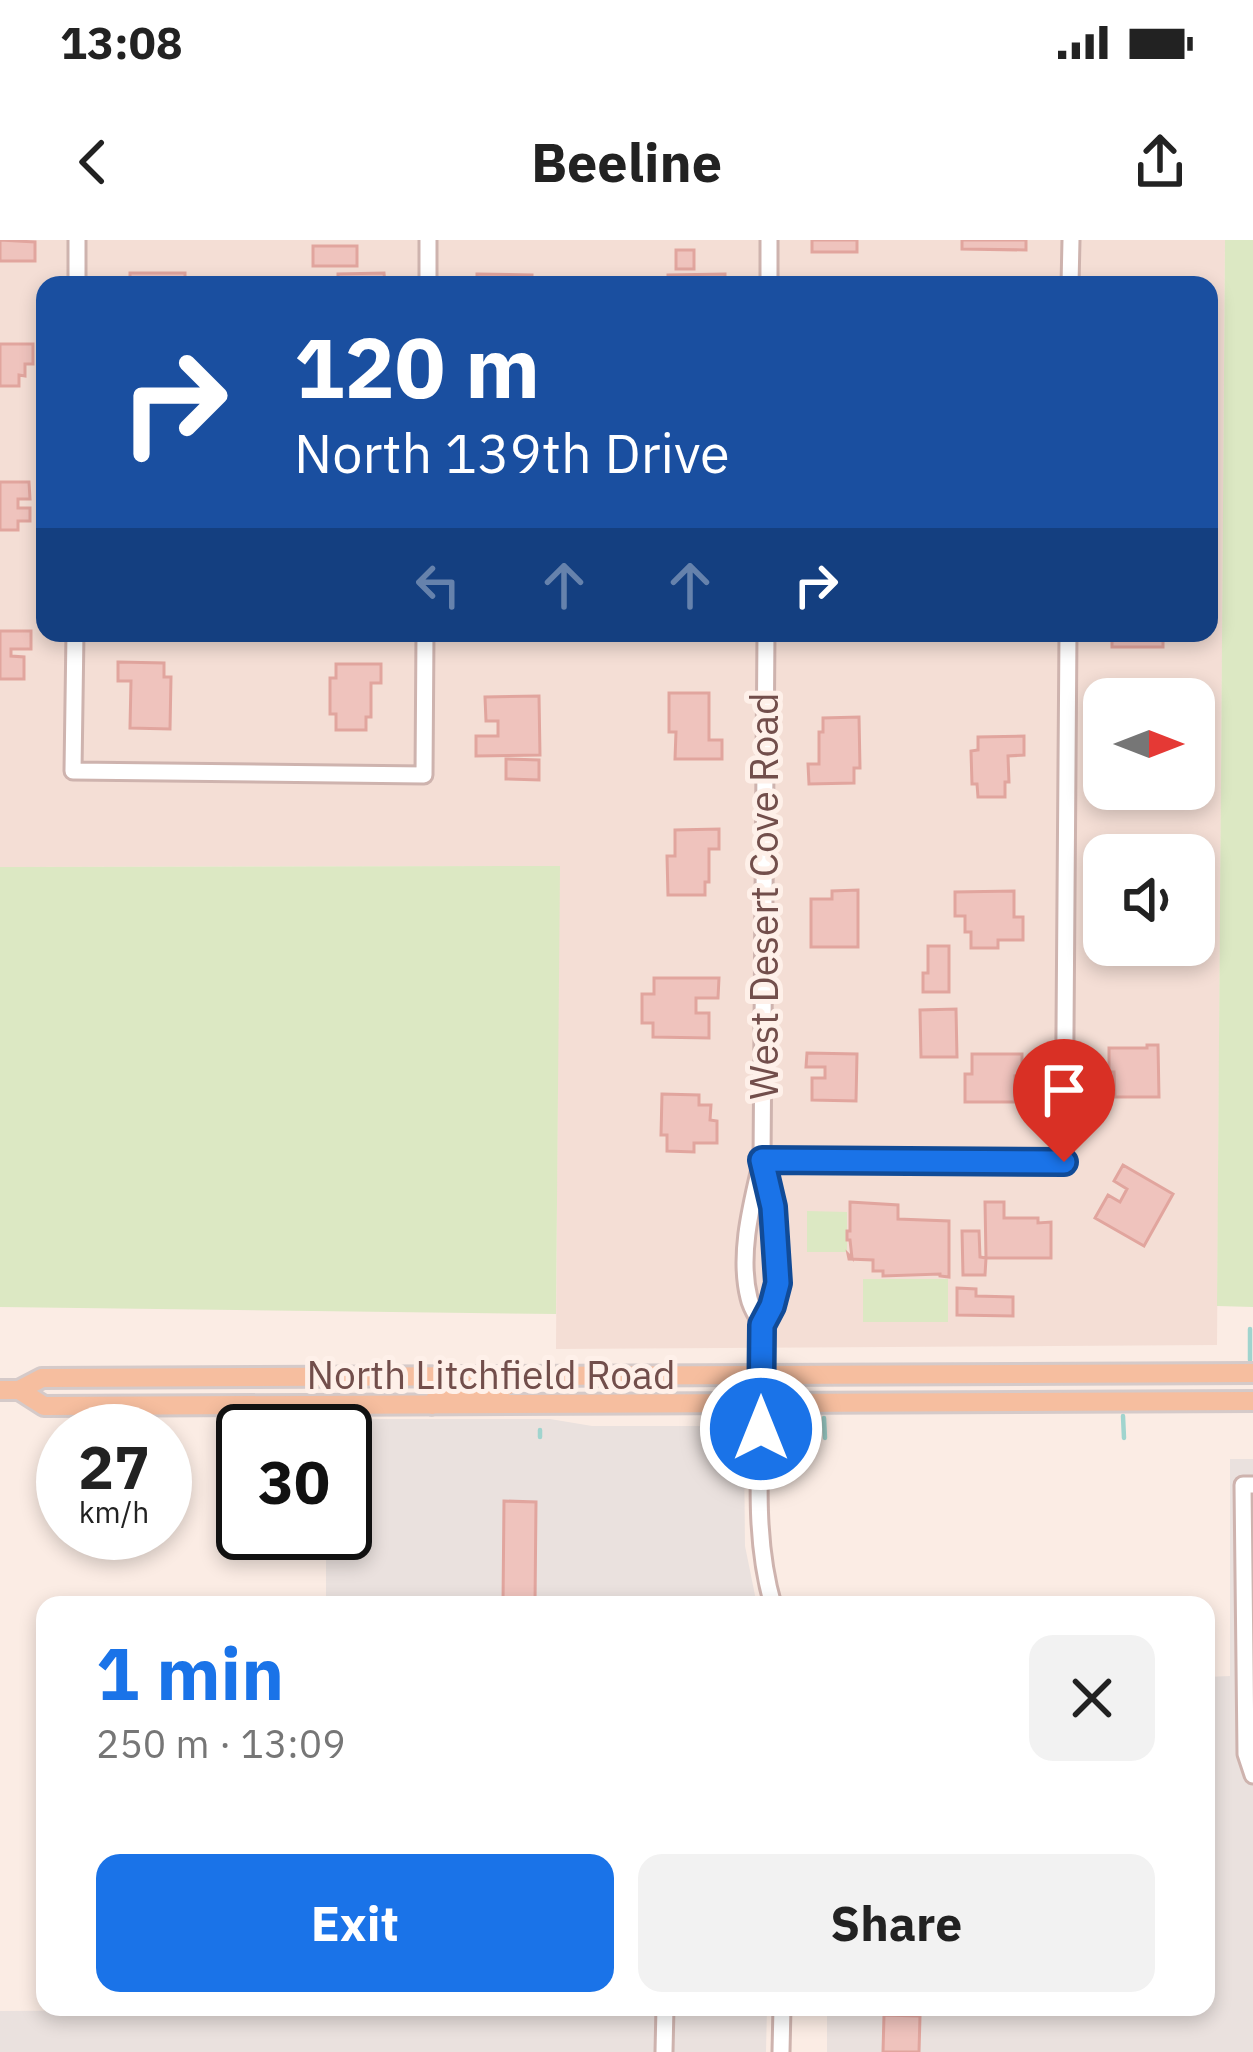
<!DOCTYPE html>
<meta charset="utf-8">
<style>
body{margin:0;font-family:"IBM Plex Sans",sans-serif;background:#f2f2f2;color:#222;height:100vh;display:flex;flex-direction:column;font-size:45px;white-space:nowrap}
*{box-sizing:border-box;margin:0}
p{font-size:39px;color:#767676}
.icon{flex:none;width:66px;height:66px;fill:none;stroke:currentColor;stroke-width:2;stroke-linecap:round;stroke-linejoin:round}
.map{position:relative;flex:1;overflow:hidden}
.details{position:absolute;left:36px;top:1356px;width:1179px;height:420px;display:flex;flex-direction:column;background:#fff;border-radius:24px;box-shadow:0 6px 18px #0003}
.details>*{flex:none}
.banner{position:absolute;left:36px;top:36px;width:1182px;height:366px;border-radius:24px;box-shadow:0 6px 18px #0003;background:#1a4fa0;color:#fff;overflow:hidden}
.needle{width:78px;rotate:90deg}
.buttons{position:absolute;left:1083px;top:438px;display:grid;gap:24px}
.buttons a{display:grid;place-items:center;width:132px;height:132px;border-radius:24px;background:#fff;box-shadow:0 6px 18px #0003;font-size:60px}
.speed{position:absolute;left:36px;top:1164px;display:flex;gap:24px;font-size:60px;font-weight:700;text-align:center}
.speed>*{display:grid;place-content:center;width:156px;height:156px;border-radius:50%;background:#fff;box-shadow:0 6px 18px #0003;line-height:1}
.speed small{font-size:30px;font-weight:400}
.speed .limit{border:6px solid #111;border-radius:18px;background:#fff;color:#111}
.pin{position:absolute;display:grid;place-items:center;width:102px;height:102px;color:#fff;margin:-123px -51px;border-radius:50% 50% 50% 0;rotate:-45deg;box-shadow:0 0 12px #0007}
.pin .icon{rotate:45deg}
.me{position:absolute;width:132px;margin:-66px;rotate:0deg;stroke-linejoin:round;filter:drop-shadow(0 0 9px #0008)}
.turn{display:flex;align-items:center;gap:42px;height:252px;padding:0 60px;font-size:54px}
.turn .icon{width:156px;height:156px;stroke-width:2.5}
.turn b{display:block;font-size:84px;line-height:102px}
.lanes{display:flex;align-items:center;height:114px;padding:0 60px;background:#0003;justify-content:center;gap:60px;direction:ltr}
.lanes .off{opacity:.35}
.round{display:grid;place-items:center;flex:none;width:126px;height:126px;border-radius:24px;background:#f2f2f2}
.summary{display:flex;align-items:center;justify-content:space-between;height:204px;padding:0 60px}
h1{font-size:72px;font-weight:800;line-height:90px;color:#1a73e8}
.button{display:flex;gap:24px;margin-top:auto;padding:24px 60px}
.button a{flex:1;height:138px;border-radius:24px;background:#1a73e8;color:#fff;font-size:48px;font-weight:800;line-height:138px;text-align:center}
.button a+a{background:#f2f2f2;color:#222}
.status{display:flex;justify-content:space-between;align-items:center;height:84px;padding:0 60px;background:#fff;direction:ltr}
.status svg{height:33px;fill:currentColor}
header{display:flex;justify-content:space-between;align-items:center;height:156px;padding:0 60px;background:#fff;font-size:54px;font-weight:800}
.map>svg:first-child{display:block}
</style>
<div class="status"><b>13:08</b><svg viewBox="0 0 49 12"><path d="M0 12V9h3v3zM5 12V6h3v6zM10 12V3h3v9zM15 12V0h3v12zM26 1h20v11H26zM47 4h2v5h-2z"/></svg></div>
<header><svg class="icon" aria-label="back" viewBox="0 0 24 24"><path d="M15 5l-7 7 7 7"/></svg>Beeline<svg class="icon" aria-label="share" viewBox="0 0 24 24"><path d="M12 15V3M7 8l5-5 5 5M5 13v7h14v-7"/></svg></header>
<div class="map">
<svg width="1253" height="1812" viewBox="0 0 1253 1812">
<rect width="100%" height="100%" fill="#fbece4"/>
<path fill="#f4ded5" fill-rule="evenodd" d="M0,0H1225L1217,1105L556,1109L559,626L0,627ZM45,45H1209V393H45ZM1104,459H1194V549H1104ZM1104,615H1194V705H1104Z"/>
<path fill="#eae1de" d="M327,1179H550L592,1186H722L735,1193L744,1207L745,1306L757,1365H326V1293H345V1191H327Z
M1230,1219H1253V1812H827V1767H1206V1437L1230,1436Z
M322,1767H767L766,1812H0V1771L321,1769Z"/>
<path fill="#dce8c3" d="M1225,0H1253V1067L1217,1066Z
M560,626L556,1074L0,1067V627Z
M807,971L847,972V1012H807Z
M863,1039H948V1082H863Z"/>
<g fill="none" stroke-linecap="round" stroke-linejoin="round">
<path stroke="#a0d4ce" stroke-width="4.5" d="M1250,1089V1120
M1123,1176L1124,1198
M824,1178L825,1198
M540,1190V1197"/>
</g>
<path fill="#efc3bd" stroke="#e1a59e" stroke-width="3" d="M0,0L35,2V21H0Z
M812,0H857V12H812Z
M962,0H1026V10L962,9Z
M313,6H357V26H313Z
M676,10H694V29H676Z
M130,33H185V45H130Z
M384,33L385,45H326L325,42H338V34Z
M477,34L532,35V45H477Z
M725,34V45H668V35Z
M0,104H33V124H25V136L19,135V146H0Z
M0,242H29L30,259H18V268H30V281H18V290H0Z
M0,391H31V409H11V416L24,417V439H0Z
M1112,393H1163V407H1112Z
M118,422L164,423V437H171L170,489L130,488L131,441H118Z
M336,424H381V443H371V477H366V490H336V474H330V438H336Z
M669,453H709V500H722V519H675L676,492H669Z
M539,456L540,515L476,516V496H498V481H486L485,457Z
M859,477L860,528H854V543L809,544L808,524H819V492H823V478Z
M1024,496V515L1008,516L1009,542H1005V557H978L977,544H972L971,511L978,510V497Z
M506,519L539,520V540L506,539Z
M1112,549H1171V555H1112Z
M719,589V609H709V642H705V655H668L667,616H675V590Z
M858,650V707H811V659H832V651Z
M1014,651V677H1023V700H998V708H971V692H965V676H955V652Z
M1115,705H1177H1170V719L1115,718Z
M928,706H949V752H923V733H928Z
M654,738H719L718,758H696V773H709V798L653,797V783H642V754H654Z
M956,769L957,817H921L920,770Z
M1147,805H1158L1159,857H1115L1114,832H1109V808H1147Z
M807,813L857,814L856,861L812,860V838H825V827H806Z
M972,814H1022V836H1015V862H965V834H972Z
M662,854L699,855V865H711L710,880L717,881V903H694V912L667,911V895H661Z
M1123,925L1173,954L1144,1006L1095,978L1108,955L1120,962L1127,949L1114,941Z
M850,962L898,965V979L949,981V1037L940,1036V1034L883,1036V1031H873V1020L849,1019L848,1014L852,1018L850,1000H847V991H850Z
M985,962H1004V978H1038V983L1051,982V1018H986Z
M962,991H979L980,1017L986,1018L985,1035H963Z
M957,1048L976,1049V1056L1013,1057V1076L957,1075Z
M504,1261L536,1262L535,1363H503Z
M884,1775L920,1776L919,1812H883Z"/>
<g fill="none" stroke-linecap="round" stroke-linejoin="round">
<defs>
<path id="minor" d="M77,45V0
M428,45V0
M769,45V0
M1070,45L1071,0
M75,393L73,531L424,535L425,393
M762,920L1064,923L1068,393
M763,923C772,962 781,1002 778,1043C776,1059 765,1071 762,1086C758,1106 762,1131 761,1151C760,1222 753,1297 773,1365
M762,1085C757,1076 751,1068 749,1058C738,1014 752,963 762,920L766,393
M1253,1245H1243L1246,1514L1253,1535
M664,1812L665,1767
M781,1812L782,1767"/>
<path id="major" d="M0,1150H19L42,1138L1253,1133
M19,1150L44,1166L1253,1161
M432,1165C448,1132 478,1157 504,1147C510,1145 514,1139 520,1135"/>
</defs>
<use href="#minor" stroke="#ceb3ae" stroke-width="21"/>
<use href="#major" stroke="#d5cac9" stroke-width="24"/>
<use href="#minor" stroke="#fff" stroke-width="15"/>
<use href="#major" stroke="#f6be9f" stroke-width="18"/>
</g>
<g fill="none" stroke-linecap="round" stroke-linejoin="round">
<defs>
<path id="route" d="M761,1189L762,1085L772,1066L778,1043L773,967L762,920L1064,922"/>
</defs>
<use href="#route" stroke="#114b97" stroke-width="30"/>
<use href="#route" stroke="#1a73e8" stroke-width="21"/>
</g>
<g text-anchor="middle" stroke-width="10" stroke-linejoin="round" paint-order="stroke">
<g font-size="39" fill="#724e4b" stroke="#fef0e9">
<text transform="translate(764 656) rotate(-90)" y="14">West Desert Cove Road</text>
<text x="491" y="1149">North Litchfield Road</text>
</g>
</g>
</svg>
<div class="buttons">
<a><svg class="needle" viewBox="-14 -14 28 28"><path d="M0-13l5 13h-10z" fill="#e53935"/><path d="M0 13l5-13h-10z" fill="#767676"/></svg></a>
<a><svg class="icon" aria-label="sound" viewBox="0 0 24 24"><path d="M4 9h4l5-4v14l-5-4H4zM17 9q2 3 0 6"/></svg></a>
</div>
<div class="speed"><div>27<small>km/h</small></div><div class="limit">30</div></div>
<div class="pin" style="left:1064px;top:922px;background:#d93025"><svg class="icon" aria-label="arrive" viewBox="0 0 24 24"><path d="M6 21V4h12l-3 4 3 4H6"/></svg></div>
<svg class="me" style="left:761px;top:1189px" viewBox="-20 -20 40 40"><circle r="17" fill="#1a73e8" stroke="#fff" stroke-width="3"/><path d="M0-11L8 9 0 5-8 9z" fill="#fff"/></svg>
<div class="banner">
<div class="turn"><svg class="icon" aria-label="right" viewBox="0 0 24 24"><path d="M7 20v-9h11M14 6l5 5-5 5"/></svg><div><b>120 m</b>North 139th Drive</div></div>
<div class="lanes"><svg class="icon off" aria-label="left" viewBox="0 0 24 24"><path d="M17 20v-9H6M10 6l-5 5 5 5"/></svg><svg class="icon off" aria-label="ahead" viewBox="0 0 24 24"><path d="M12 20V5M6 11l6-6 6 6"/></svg><svg class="icon off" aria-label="ahead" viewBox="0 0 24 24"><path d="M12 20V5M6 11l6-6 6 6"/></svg><svg class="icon" aria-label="right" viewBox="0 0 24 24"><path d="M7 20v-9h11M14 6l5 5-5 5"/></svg></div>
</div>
<section class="details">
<div class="summary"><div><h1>1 min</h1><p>250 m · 13:09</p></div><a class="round"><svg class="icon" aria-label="close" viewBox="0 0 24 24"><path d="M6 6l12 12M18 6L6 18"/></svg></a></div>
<div class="button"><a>Exit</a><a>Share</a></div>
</section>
</div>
